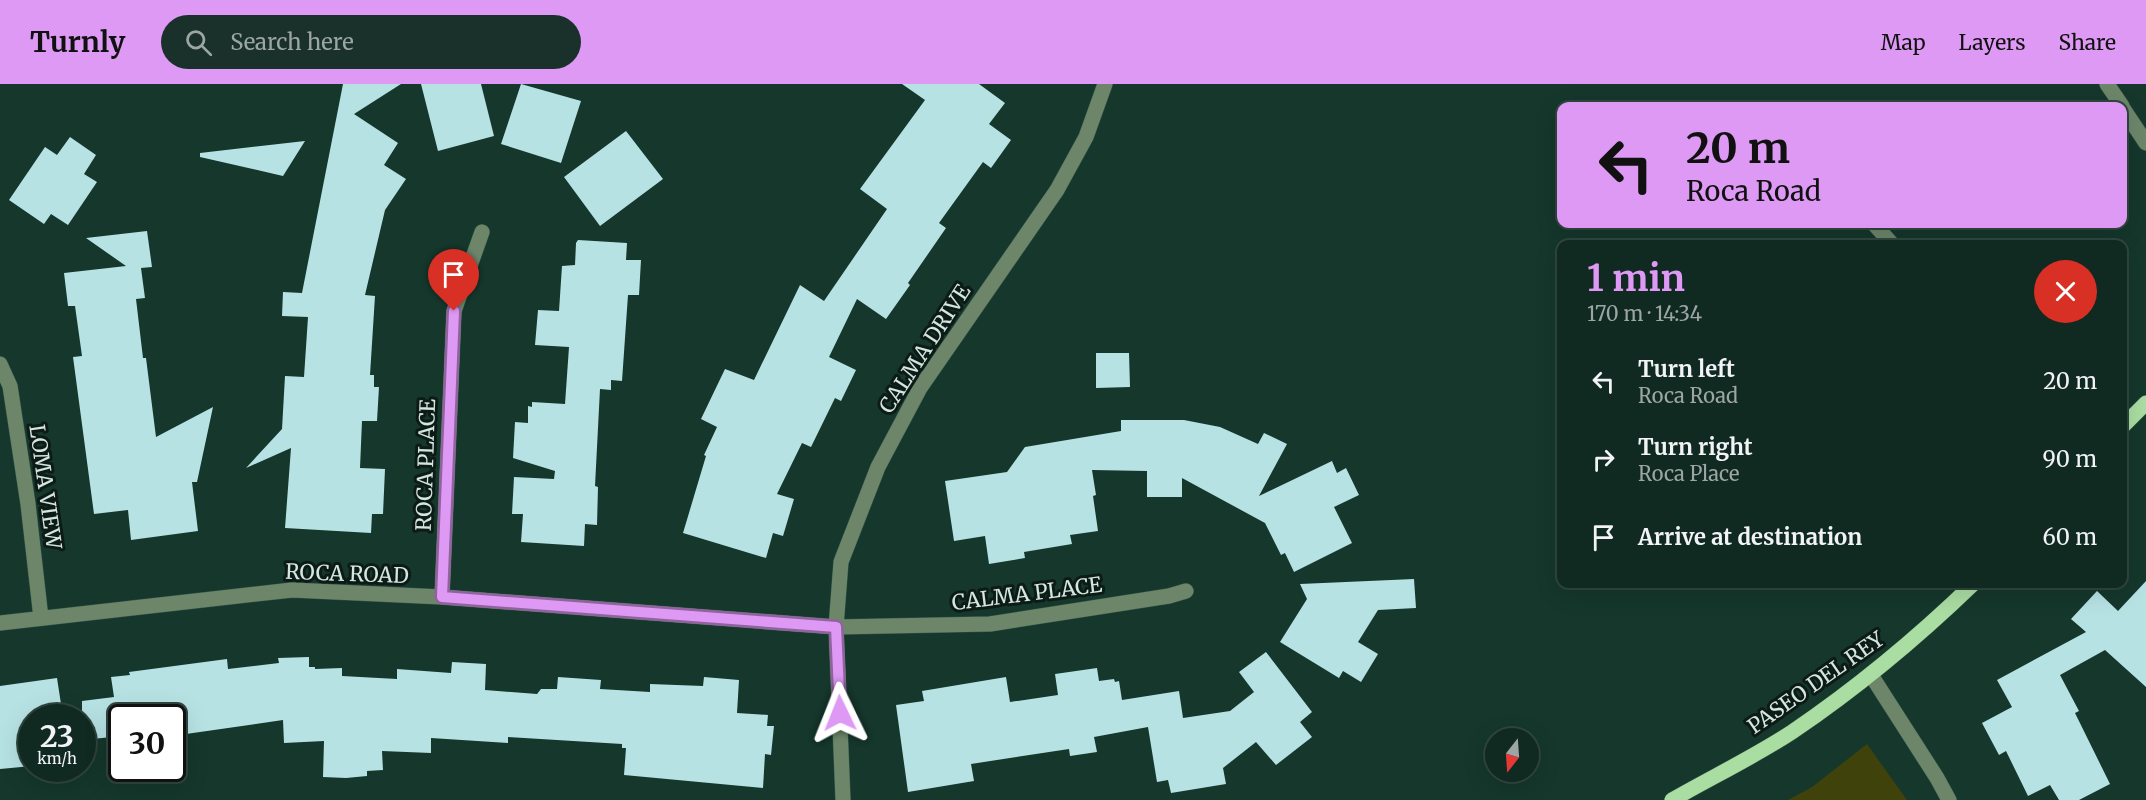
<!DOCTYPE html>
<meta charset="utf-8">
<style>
body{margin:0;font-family:Merriweather,serif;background:#19312a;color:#f1f3f6;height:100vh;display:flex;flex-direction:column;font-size:22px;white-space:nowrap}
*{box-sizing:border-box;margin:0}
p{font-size:20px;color:#9ca6a5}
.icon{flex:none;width:33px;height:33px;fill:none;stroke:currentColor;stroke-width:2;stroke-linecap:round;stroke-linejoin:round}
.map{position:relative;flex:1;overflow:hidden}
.side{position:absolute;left:1557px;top:156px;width:570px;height:348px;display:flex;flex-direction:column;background:#102921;border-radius:12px;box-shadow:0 6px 24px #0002,0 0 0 2px #30453f}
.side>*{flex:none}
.top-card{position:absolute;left:1557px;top:18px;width:570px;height:126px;border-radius:12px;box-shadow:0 6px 24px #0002,0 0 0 2px #30453f;background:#dd99f4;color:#111;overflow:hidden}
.needle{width:39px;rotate:197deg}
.tools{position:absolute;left:1485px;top:644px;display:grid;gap:12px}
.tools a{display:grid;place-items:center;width:54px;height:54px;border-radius:50%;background:#102921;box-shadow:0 6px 24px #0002,0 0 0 2px #30453f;font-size:30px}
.speed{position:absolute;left:18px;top:620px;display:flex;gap:12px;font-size:30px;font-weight:700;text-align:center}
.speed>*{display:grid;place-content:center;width:78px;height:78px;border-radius:50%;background:#102921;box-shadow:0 6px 24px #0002,0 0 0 2px #30453f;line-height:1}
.speed small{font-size:15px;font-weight:400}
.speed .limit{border:3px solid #111;border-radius:9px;background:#fff;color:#111}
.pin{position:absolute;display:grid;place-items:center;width:51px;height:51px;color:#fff;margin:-62px -26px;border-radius:50% 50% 50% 0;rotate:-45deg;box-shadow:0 0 6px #0007}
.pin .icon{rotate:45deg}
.me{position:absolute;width:66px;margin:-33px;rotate:358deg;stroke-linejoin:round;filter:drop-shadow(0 0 4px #0008)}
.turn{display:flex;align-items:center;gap:21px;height:126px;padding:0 30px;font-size:27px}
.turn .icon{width:78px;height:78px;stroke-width:2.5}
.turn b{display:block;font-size:42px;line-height:51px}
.round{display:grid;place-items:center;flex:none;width:63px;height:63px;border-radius:32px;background:#19312a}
.headline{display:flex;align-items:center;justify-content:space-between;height:102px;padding:0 30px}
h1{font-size:36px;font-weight:700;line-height:45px;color:#dd99f4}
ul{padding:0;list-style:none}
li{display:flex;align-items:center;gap:18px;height:78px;padding:0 30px}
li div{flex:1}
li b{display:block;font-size:22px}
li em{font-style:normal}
header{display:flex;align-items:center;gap:36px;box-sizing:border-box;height:84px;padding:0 30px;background:#dd99f4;color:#111}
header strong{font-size:28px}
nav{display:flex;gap:33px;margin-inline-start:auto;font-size:21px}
.search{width:420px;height:54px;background:#19312a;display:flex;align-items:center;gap:15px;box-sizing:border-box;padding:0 21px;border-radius:33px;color:#9ca6a5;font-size:22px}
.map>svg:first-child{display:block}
</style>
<header>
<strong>Turnly</strong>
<div class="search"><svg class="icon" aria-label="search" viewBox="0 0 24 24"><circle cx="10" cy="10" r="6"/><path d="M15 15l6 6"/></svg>Search here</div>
<nav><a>Map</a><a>Layers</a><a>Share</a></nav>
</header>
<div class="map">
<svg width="2146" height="716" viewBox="0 0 2146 716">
<rect width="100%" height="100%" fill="#15372c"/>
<path fill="#3f420a" d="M1867,660L1907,716H1788L1812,703Z"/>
<path fill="#b7e2e4" d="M343,0H401L354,30L398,59L384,81L406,95L385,126L365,211L375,212L370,291H374V303H379L377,337H362L360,384L385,385L383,430H372L371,449L285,444L291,364L246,384L282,345L285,292L304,293L308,233L282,232L283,208L302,209Z
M421,0H481L494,52L438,67Z
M521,0L581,17L561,79L501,60Z
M902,0H979L1005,19L989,40L1011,56L991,84L983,78L939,139L946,144L908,199L910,201L886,235L857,215L829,273L856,286L841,317L835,314L811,363L802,359L777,410L794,415L783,452L773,449L766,474L683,449L706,372L704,371L717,343L701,335L725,285L754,296L800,201L824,217L887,125L860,105L925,16Z
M626,47L663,95L600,142L564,93Z
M70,53L96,71L84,90L97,98L68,141L51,130L44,140L9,116L45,63L57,71Z
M305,57L283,92L200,73V69Z
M147,147L152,183L141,184L145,214L136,215L143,274H146L156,353L213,323L197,398H192L198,447L131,456L128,426L94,430L73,273L82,272L75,222H68L64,189L126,182L86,154Z
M578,156L627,159L626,176H641L639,211H628L622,297L611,296V306L600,305L595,402L598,403L597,441L585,440L584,462L521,458L523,430H512L514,393L554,395L555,387L513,374L515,338L528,339V322L532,323V318L565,320L569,263L535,261L538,226L559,227L562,182L575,181L576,159Z
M1096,269H1129L1130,303L1096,304Z
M1121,336H1184L1220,343L1258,360L1264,349L1287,360L1259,412L1332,377L1337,389L1346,384L1359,411L1334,423L1352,459L1294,488L1285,469L1281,471L1265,439L1182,394V413H1147V387L1092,386L1096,411L1093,412L1098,447L1070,451L1072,460L1024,468L1025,474L989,480L985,452L954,457L945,397L1007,388L1025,363L1121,347Z
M1414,495L1416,524L1378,526L1358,558L1378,570L1361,598L1343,587L1339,594L1280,558L1307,515L1300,500Z
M2146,497V603L2105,566L2060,591L2079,627L2075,629L2110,700L2079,716H2059L2050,701L2028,712L2006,667L1999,671L1982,639L2012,623L1997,596L2086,548L2071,535L2097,507L2118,527Z
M1266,568L1312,628L1300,638L1312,653L1276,681L1256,658L1223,684L1226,700L1171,709L1168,696L1157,698L1148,643L1094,653L1097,668L1070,672L1069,665L971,680L974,697L908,708L896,621L924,617L922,607L1006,593L1010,618L1058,611L1055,590L1097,584L1099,597L1114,595L1115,598L1119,597L1122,616L1179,607L1183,634L1230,627L1254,608L1239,588Z
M309,573V583H315V585L342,584V592L397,595V585L451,589L452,578L486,580L485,606L537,610L541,605H557L558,593L601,596L600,605L650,608V600L703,602L704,593L739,596L737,629L768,631L767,642H774L771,671L765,670L763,704L624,691L626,664H622V660L508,653V659L431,654V669L382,667L383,686L367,687V692L346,694L323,693L324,657L284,659L283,636L172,652V633H122V652L82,656V617L114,613L111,593L130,591L129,588L227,575L228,585L279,579L278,574Z
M57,594L63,633H32V682L0,685V602Z"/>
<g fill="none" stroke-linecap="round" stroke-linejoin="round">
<defs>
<path id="minor" d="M2107,0L2122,22
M2122,23L2146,59
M1874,140L1892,160
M0,280L10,302L28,420L41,534
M442,513L454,227L482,148
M0,539L292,506L442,513L836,543L990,540L1169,512L1186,507
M1871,591L1937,694L1949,716
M843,716L836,543L841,478L878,383L920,304L1057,106L1086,53L1105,0"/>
<path id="major" d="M2122,343L2146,319
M1672,716C1712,693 1754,673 1792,648C1857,604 1917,554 1973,500"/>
</defs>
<use href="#minor" stroke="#335349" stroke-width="16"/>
<use href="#major" stroke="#335349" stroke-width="16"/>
<use href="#minor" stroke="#6d866a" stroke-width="15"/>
<use href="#major" stroke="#aadda2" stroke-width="15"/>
</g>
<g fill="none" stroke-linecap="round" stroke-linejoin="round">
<defs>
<path id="route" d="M454,227L442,513L836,543L840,629"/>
</defs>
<use href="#route" stroke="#90639f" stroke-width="15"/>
<use href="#route" stroke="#dd99f4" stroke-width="10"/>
</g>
<g text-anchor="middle" stroke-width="6" stroke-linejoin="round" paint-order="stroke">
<g font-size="21" fill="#d3e6df" stroke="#0d1b16">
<text transform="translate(925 265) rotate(-57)" y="7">CALMA DRIVE</text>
<text transform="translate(426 381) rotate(-88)" y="7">ROCA PLACE</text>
<text transform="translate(45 403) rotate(82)" y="7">LOMA VIEW</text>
<text transform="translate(347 490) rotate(2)" y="7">ROCA ROAD</text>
<text transform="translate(1027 510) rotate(-7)" y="7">CALMA PLACE</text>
<text transform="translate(1816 599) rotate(-35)" y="7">PASEO DEL REY</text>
</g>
</g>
</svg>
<div class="tools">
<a><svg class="needle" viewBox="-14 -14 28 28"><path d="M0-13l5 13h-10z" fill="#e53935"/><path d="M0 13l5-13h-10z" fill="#9ca6a5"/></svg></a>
</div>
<div class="speed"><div>23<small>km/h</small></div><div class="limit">30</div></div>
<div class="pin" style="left:454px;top:227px;background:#d93025"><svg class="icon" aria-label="arrive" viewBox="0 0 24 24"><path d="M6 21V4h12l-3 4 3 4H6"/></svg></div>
<svg class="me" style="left:840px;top:629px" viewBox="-20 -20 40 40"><path d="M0-17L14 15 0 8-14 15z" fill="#dd99f4" stroke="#fff" stroke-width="4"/></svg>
<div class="top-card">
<div class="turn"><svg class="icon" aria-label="left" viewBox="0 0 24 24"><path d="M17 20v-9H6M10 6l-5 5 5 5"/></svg><div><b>20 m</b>Roca Road</div></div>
</div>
<section class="side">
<div class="headline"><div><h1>1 min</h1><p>170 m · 14:34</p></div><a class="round" style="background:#d93025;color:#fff"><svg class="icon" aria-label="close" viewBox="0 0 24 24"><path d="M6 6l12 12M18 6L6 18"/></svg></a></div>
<ul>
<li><svg class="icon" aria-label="left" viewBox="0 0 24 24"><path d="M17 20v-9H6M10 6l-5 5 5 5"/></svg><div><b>Turn left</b><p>Roca Road</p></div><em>20 m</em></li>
<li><svg class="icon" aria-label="right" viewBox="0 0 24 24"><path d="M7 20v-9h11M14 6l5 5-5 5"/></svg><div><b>Turn right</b><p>Roca Place</p></div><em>90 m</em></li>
<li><svg class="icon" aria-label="arrive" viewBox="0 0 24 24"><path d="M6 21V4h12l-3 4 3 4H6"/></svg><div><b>Arrive at destination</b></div><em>60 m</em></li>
</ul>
</section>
</div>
